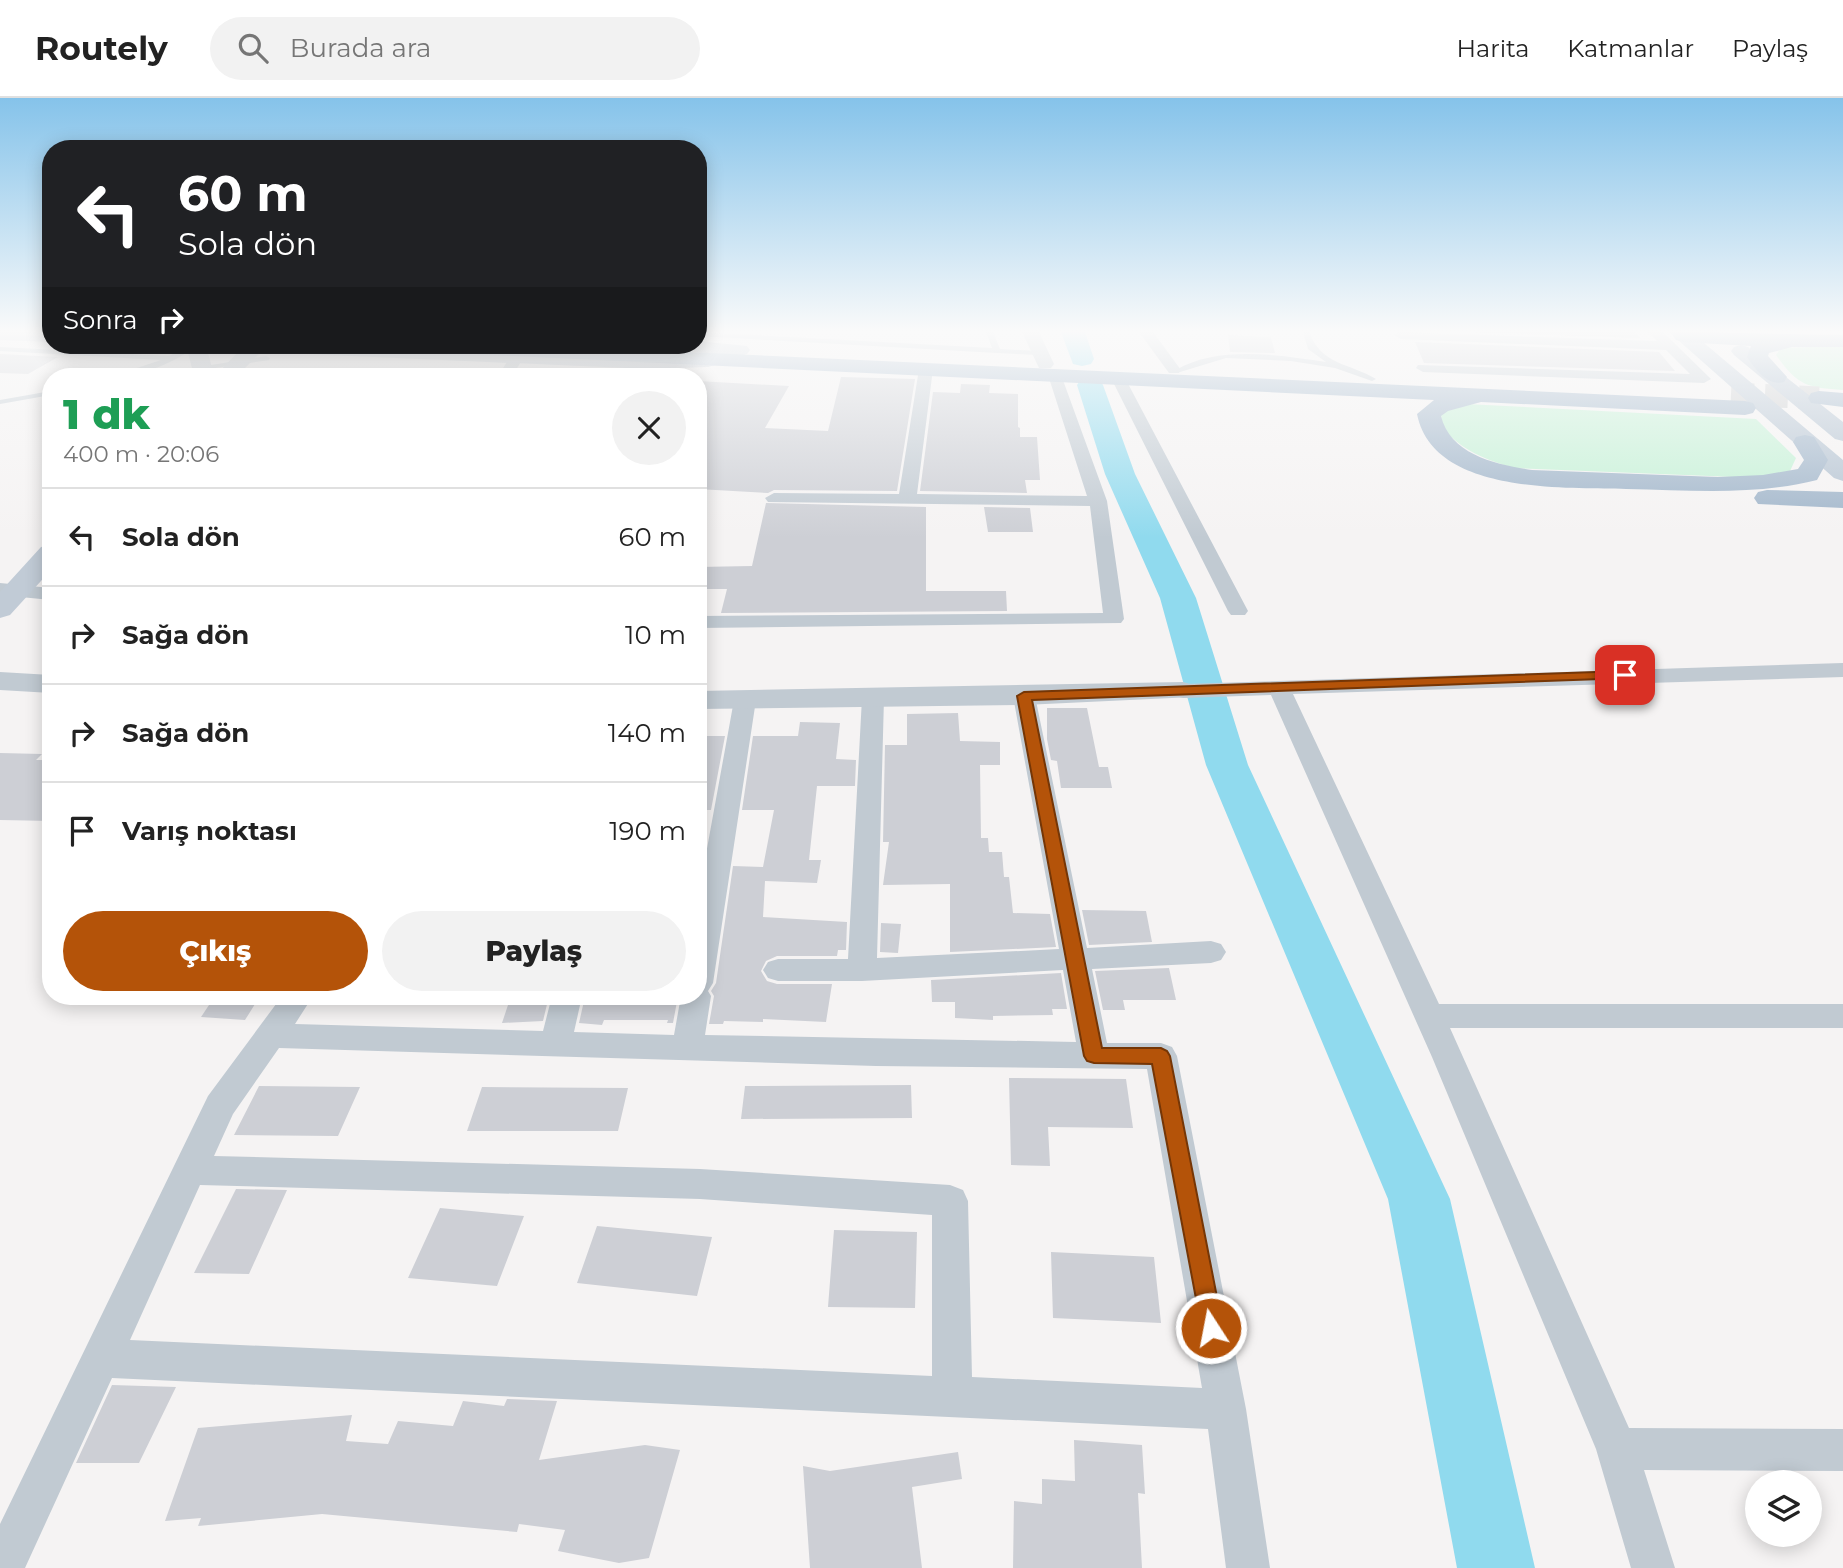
<!DOCTYPE html>
<html lang="tr">
<meta charset="utf-8">
<style>
body{margin:0;font-family:Montserrat,sans-serif;background:#f2f2f2;color:#222;height:100vh;display:flex;flex-direction:column;font-size:26px;white-space:nowrap}
*{box-sizing:border-box;margin:0}
p{font-size:23px;color:#767676}
.icon{flex:none;width:38px;height:38px;fill:none;stroke:currentColor;stroke-width:2;stroke-linecap:round;stroke-linejoin:round}
.map{position:relative;flex:1;overflow:hidden}
.panel{position:absolute;left:42px;top:270px;width:665px;height:637px;display:flex;flex-direction:column;background:#fff;border-radius:28px;box-shadow:0 4px 18px #0003}
.panel>*{flex:none}
.top-card{position:absolute;left:42px;top:42px;width:665px;height:214px;border-radius:28px;box-shadow:0 4px 18px #0003;background:#202124;color:#fff;overflow:hidden}
.fabs{position:absolute;left:1745px;top:1372px;display:grid;gap:14px}
.fabs a{display:grid;place-items:center;width:77px;height:77px;border-radius:50%;background:#fff;box-shadow:0 4px 18px #0003;font-size:35px}
.pin{position:absolute;display:grid;place-items:center;width:60px;height:60px;color:#fff;margin:-30px;border-radius:14px;box-shadow:0 4px 10px #0006}
.me{position:absolute;width:77px;margin:-38px;rotate:349deg;stroke-linejoin:round;filter:drop-shadow(0 0 5px #0008)}
.turn{display:flex;align-items:center;gap:24px;height:147px;padding:0 21px;font-size:32px}
.turn .icon{width:91px;height:91px;stroke-width:2.5}
.turn b{display:block;font-size:49px;line-height:60px}
.then{display:flex;align-items:center;height:66px;padding:0 21px;background:#0003;gap:14px;font-size:26px}
.round{display:grid;place-items:center;flex:none;width:74px;height:74px;border-radius:37px;background:#f2f2f2}
.head{display:flex;align-items:center;justify-content:space-between;height:119px;padding:0 21px}
h1{font-size:42px;font-weight:800;line-height:52px;color:#1e9e55}
.action{display:flex;gap:14px;margin-top:auto;padding:14px 21px}
.action a{flex:1;height:80px;border-radius:42px;background:#b45309;color:#fff;font-size:28px;font-weight:800;line-height:80px;text-align:center}
.action a+a{background:#f2f2f2;color:#222}
ul{padding:0;list-style:none}
li{display:flex;align-items:center;gap:21px;height:98px;padding:0 21px;border-top:2px solid #e0e0e0}
li div{flex:1}
li b{display:block;font-size:26px}
li em{font-style:normal}
header{display:flex;align-items:center;gap:42px;box-sizing:border-box;height:98px;padding:0 35px;background:#fff;border-bottom:2px solid #e0e0e0}
header strong{font-size:33px}
nav{display:flex;gap:38px;margin-inline-start:auto;font-size:24px}
.search{width:490px;height:63px;background:#f2f2f2;display:flex;align-items:center;gap:18px;box-sizing:border-box;padding:0 24px;border-radius:38px;color:#767676;font-size:26px}
.map>svg:first-child{display:block}
</style>
<header>
<strong>Routely</strong>
<div class="search"><svg class="icon" aria-label="search" viewBox="0 0 24 24"><circle cx="10" cy="10" r="6"/><path d="M15 15l6 6"/></svg>Burada ara</div>
<nav><a>Harita</a><a>Katmanlar</a><a>Paylaş</a></nav>
</header>
<div class="map">
<svg width="1843" height="1470" viewBox="0 0 1843 1470">
<rect width="100%" height="100%" fill="#f5f3f3"/>
<path fill="#c3f1d5" d="M1843,248V292C1807,290 1797,287 1776,257L1781,250Z
M1466,306L1756,321L1796,360L1790,373L1759,380L1514,370C1482,360 1465,354 1442,330L1441,314Z"/>
<g fill="none" stroke-linecap="round" stroke-linejoin="round">
<path fill="#90daee" fill-rule="evenodd" d="M1061,234H1085L1094,261L1091,266L1082,268L1073,266Z
M1090,279L1099,281L1103,287L1135,376L1196,500L1248,667L1450,1101L1535,1470H1457L1388,1101L1206,667L1160,500L1105,376L1077,287L1081,281Z"/>
</g>
<path fill="#cdcfd5" d="M1466,234H1634L1640,240Z
M1228,237L1271,239L1275,255L1230,254Z
M1415,244L1659,254L1675,273L1424,265Z
M0,256L58,259L28,276L0,275Z
M841,279L915,281L897,393L774,392L768,395L698,391V283L789,288L765,330L828,333Z
M961,286L990,287L989,295L1018,296V329L1020,330V339H1037L1040,382H1025L1027,395L920,393L933,294L960,295Z
M766,405L926,409V493H1006L1007,513L721,515L727,491H698V469L752,468Z
M984,409L1030,410L1033,434H988Z
M1047,610H1087L1099,669H1108L1112,690H1061L1057,663L1051,662L1047,641Z
M958,615L960,643L1000,644V667H980L981,740H988L989,754H1002L1004,779H1009L1013,815L1050,816L1056,849L950,854V786L883,787L889,744H883L885,647H907V616Z
M800,624L840,625L836,661L856,662L855,688H817L809,762H821L817,785L765,783L763,819L847,824L846,852H838L837,858H777L766,863L761,873L767,883L777,886H832L826,924L763,921V924L724,923L723,926H709L714,898L711,893L716,885L733,768L763,769L774,712H742L753,638H798Z
M698,638H725L711,712H698Z
M0,655L42,656L36,662H51V723L0,722Z
M1082,812L1146,813L1152,844L1089,847Z
M881,825L901,826L898,855L880,854Z
M1169,870L1176,902H1123L1125,912H1103L1095,873Z
M1061,875L1067,911H1052L1053,917L993,918V922L955,920V904H932L931,882Z
M215,898H260L245,922L201,919Z
M511,898H534L533,901L548,902L543,923L502,925Z
M594,898H678L673,925H667L668,922H604L602,927L579,925L584,903L592,904Z
M1009,980L1126,981L1133,1030L1048,1029L1050,1068L1011,1067Z
M911,987L912,1020L741,1021L745,988Z
M259,988L360,989L338,1038L234,1037Z
M482,989L628,990L618,1033H467Z
M236,1091L287,1092L249,1176L194,1175Z
M440,1110L524,1118L497,1188L408,1180Z
M597,1128L712,1139L697,1198L577,1185Z
M834,1132L917,1134L915,1210L828,1209Z
M1051,1154L1154,1159L1161,1225L1053,1220Z
M112,1287L176,1289L139,1365H76Z
M507,1301L557,1303L539,1362L645,1347L680,1352L649,1460L619,1465L558,1453L565,1432L519,1426L517,1434L322,1416L198,1428L201,1420L165,1423L198,1330L352,1317L346,1343L388,1346L398,1323L453,1328L463,1303L504,1308Z
M1074,1342L1142,1347L1145,1396L1138,1395L1142,1470H1013L1014,1403L1042,1406V1381L1075,1383Z
M958,1354L962,1381L912,1389L922,1470H810L803,1368L830,1373Z"/>
<g fill="none" stroke-linecap="round" stroke-linejoin="round">
<path stroke="#caccce" stroke-width="23" stroke-dasharray="23 11" stroke-linecap="butt" d="M1731,296L1819,300"/>
<path fill="#c1cad2" fill-rule="evenodd" d="M698,234L992,250L986,234H993L1000,251L1040,253L1044,255L1040,257L997,255L698,238Z
M1303,234H1309C1322,268 1350,265 1376,281L1372,283L1335,270L1291,263L1226,260L1180,274L1176,272C1218,247 1280,257 1326,264L1308,251Z
M189,247H198C176,264 141,279 113,278L161,262L0,253V249L169,258Z
M266,258L270,260L269,262L161,278H143Z
M51,293V297L0,306V302Z"/>
<path fill="#c1cad2" fill-rule="evenodd" d="M1139,234H1153L1181,272L1179,275H1169Z
M1398,234L1657,243L1648,234H1663L1711,281L1704,285L1423,274L1416,270L1418,267L1690,276L1666,252L1401,241L1394,237Z
M517,255L524,259L512,278H498L512,256Z
M926,267L933,271L917,396L1087,398L1048,277L1050,274H1060L1107,403L1124,521L1121,525L698,530V518L1103,515L1090,408L768,404L765,400L774,395L899,396L919,271Z
M1118,276L1125,280L1248,513L1245,517H1231L1228,513L1111,280Z
M0,485L51,490V502L0,497Z
M1843,565V579L1293,596L1439,906H1843V930H1450L1629,1330L1843,1331V1373L1644,1372L1675,1470H1631L1596,1351L1432,959L1271,597L1183,600L1175,598L1172,593L1175,588L1183,586Z
M1024,591L1032,593L1035,598L1087,850L1211,843L1221,846L1226,854L1221,862L1211,865L1092,871L1107,945H1161L1172,949L1177,958L1246,1311L1270,1470H1226L1208,1331L112,1280L25,1470H0V1426L208,998L282,898H313L295,926L543,933L552,898H582L574,934L674,937L681,898H698V800L734,602L737,597H753L756,602L713,885L708,893L711,898L705,937L1076,944L1063,872L862,883H778L768,880L763,872L768,864L778,861H848L862,600L865,595H881L884,600L877,860L1059,851L1013,598L1016,593ZM279,950L876,968L1147,971L1202,1290L972,1279L968,1103L963,1092L950,1087L700,1071L214,1058L233,1016ZM200,1087L700,1101L932,1117V1278L130,1242Z"/>
<path fill="#c1cad2" fill-rule="evenodd" d="M1022,234H1039L1054,266L1051,270H1039Z
M0,574L51,577V595L0,592Z
M1183,584L1193,587L1197,593L1193,599L1024,607L698,611V593Z"/>
<path fill="#c1cbd6" fill-rule="evenodd" d="M0,234H51V244L0,242Z
M698,243L747,248L750,252L747,256L740,258L682,253L672,247H698Z
M186,247H206L212,270L209,278H189L192,270Z
M218,247C381,239 545,262 708,257L715,259L718,263L715,267L708,269L649,271L261,254L237,278H215L239,253L221,251Z
M51,447V472L10,517L0,520V494L41,449Z"/>
<path fill="#b3c2d1" fill-rule="evenodd" d="M1669,234H1691L1843,362V383L1834,380Z
M1741,247L1748,249L1843,324V343L1835,341L1734,257L1731,253L1734,249Z"/>
<path fill="#9fb4c9" fill-rule="evenodd" d="M1676,234L1843,237V249H1792L1769,255L1768,258L1787,279L1784,284C1767,288 1756,272 1747,259L1751,248L1683,244L1676,242L1673,238Z
M398,247H535L1745,303L1753,305L1756,310L1753,315L1745,317L1481,304L1448,313L1441,318C1450,357 1498,367 1532,372L1718,379L1763,377L1798,371L1804,362L1793,344L1796,339L1805,337L1814,339L1828,362L1817,382C1753,398 1691,392 1626,391C1565,389 1433,397 1417,316L1434,302L408,253L401,251Z
M1819,293L1843,295V309L1811,305L1808,300L1811,295Z
M1767,392L1843,394V410L1758,406L1754,400L1758,394Z"/>
</g>
<linearGradient id="sky" x2="0" y2="1"><stop stop-color="#85c3ea"/><stop offset="0.53" stop-color="#fafafa"/><stop offset="1" stop-color="#fafafa" stop-opacity="0"/></linearGradient>
<rect width="1843" height="440" fill="url(#sky)"/>
<path fill="#b45309" stroke="#753606" stroke-width="2" d="M1625,573L1631,577L1629,580L1032,602L1102,950H1161L1167,953L1170,958L1223,1230L1219,1238L1211,1241L1203,1238L1152,966L1094,965L1087,963L1084,958L1017,598L1024,594Z"/>
</svg>
<div class="fabs">
<a><svg class="icon" aria-label="layers" viewBox="0 0 24 24"><path d="M12 4l9 5-9 5-9-5zM3 14l9 5 9-5"/></svg></a>
</div>
<div class="pin" style="left:1625px;top:577px;background:#d93025"><svg class="icon" aria-label="arrive" viewBox="0 0 24 24"><path d="M6 21V4h12l-3 4 3 4H6"/></svg></div>
<svg class="me" style="left:1211px;top:1230px" viewBox="-20 -20 40 40"><circle r="17" fill="#b45309" stroke="#fff" stroke-width="3"/><path d="M0-11L8 9 0 5-8 9z" fill="#fff"/></svg>
<div class="top-card">
<div class="turn"><svg class="icon" aria-label="left" viewBox="0 0 24 24"><path d="M17 20v-9H6M10 6l-5 5 5 5"/></svg><div><b>60 m</b>Sola dön</div></div>
<div class="then">Sonra<svg class="icon" aria-label="right" viewBox="0 0 24 24"><path d="M7 20v-9h11M14 6l5 5-5 5"/></svg></div>
</div>
<section class="panel">
<div class="head"><div><h1>1 dk</h1><p>400 m · 20:06</p></div><a class="round"><svg class="icon" aria-label="close" viewBox="0 0 24 24"><path d="M6 6l12 12M18 6L6 18"/></svg></a></div>
<ul>
<li><svg class="icon" aria-label="left" viewBox="0 0 24 24"><path d="M17 20v-9H6M10 6l-5 5 5 5"/></svg><div><b>Sola dön</b></div><em>60 m</em></li>
<li><svg class="icon" aria-label="right" viewBox="0 0 24 24"><path d="M7 20v-9h11M14 6l5 5-5 5"/></svg><div><b>Sağa dön</b></div><em>10 m</em></li>
<li><svg class="icon" aria-label="right" viewBox="0 0 24 24"><path d="M7 20v-9h11M14 6l5 5-5 5"/></svg><div><b>Sağa dön</b></div><em>140 m</em></li>
<li><svg class="icon" aria-label="arrive" viewBox="0 0 24 24"><path d="M6 21V4h12l-3 4 3 4H6"/></svg><div><b>Varış noktası</b></div><em>190 m</em></li>
</ul>
<div class="action"><a>Çıkış</a><a>Paylaş</a></div>
</section>
</div>
